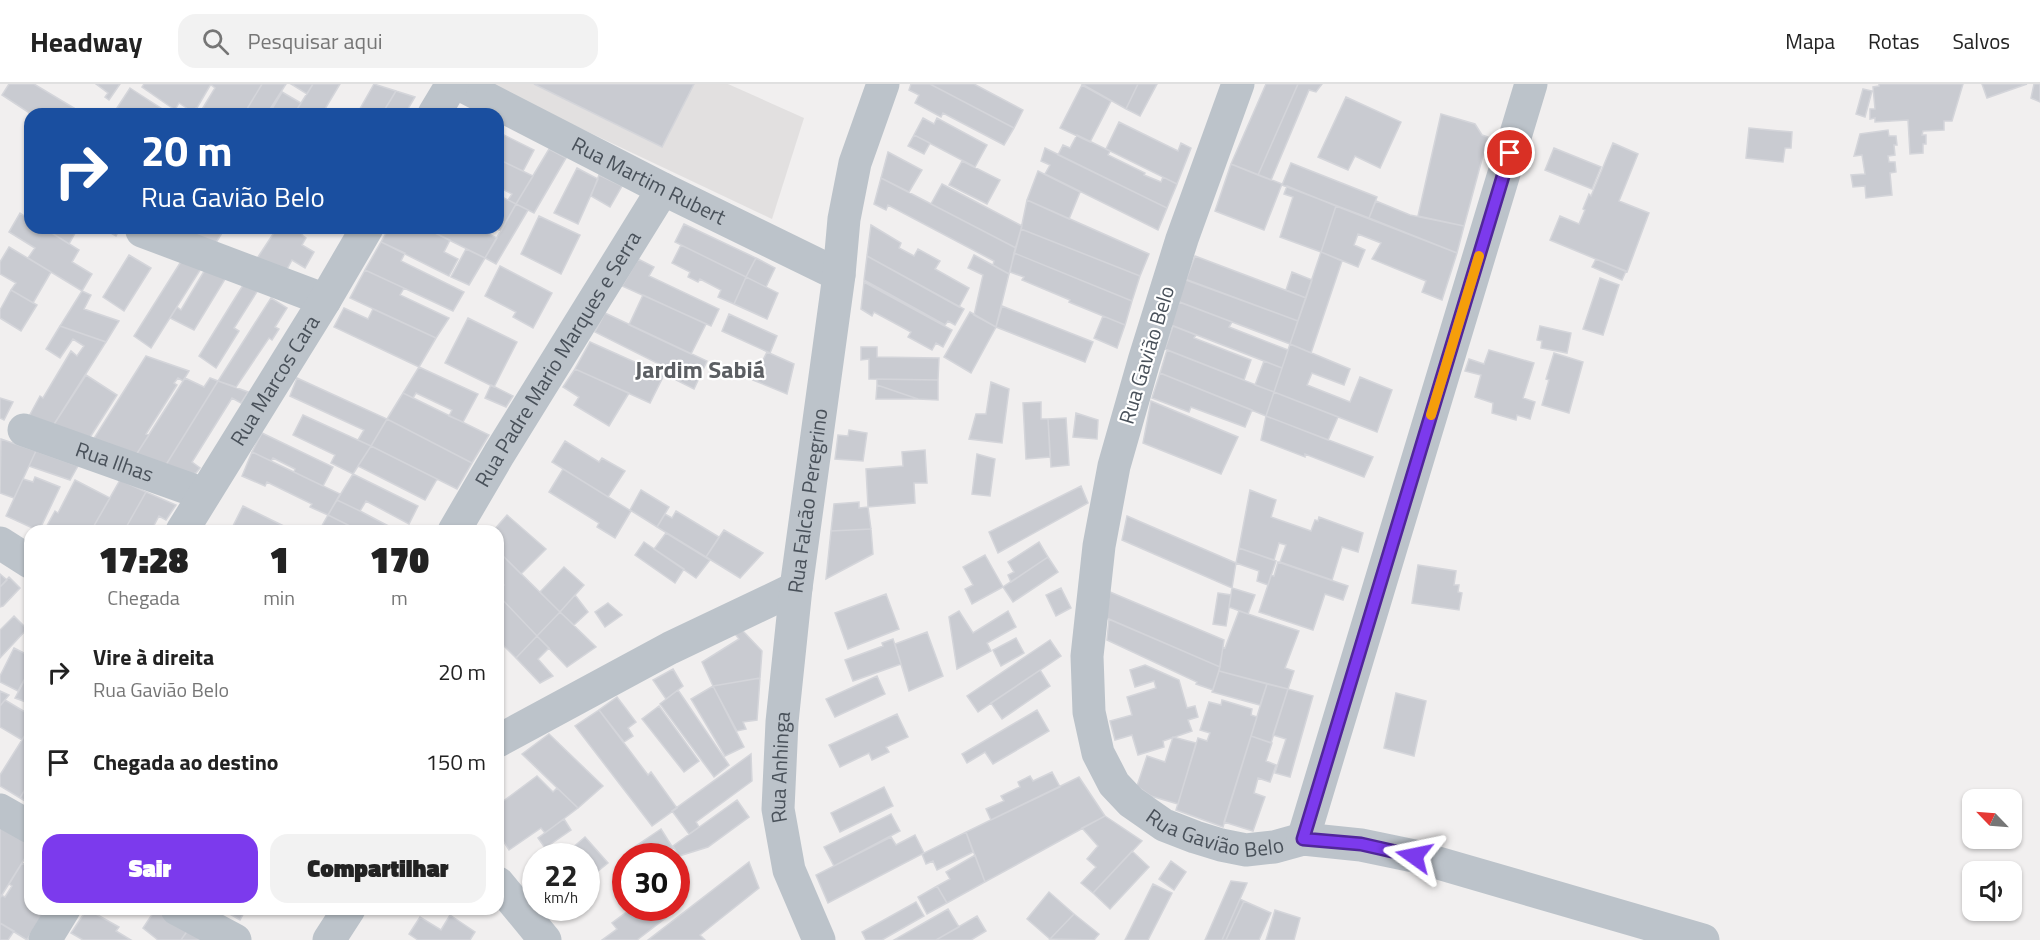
<!DOCTYPE html>
<html lang="pt">
<meta charset="utf-8">
<style>
body{margin:0;font-family:"Titillium Web",sans-serif;background:#f2f2f2;color:#222;height:100vh;display:flex;flex-direction:column;font-size:22px;white-space:nowrap}
*{box-sizing:border-box;margin:0}
p{font-size:20px;color:#767676}
.icon{flex:none;width:33px;height:33px;fill:none;stroke:currentColor;stroke-width:2;stroke-linecap:round;stroke-linejoin:round}
.map{position:relative;flex:1;overflow:hidden}
.sheet{position:absolute;left:24px;top:441px;width:480px;height:390px;display:flex;flex-direction:column;background:#fff;border-radius:18px;box-shadow:0 2px 4px #0004}
.sheet>*{flex:none}
.top-card{position:absolute;left:24px;top:24px;width:480px;height:126px;border-radius:18px;box-shadow:0 2px 4px #0004;background:#1a4fa0;color:#fff;overflow:hidden}
.needle{width:39px;rotate:295deg}
.tools{position:absolute;left:1962px;top:705px;display:grid;gap:12px}
.tools a{display:grid;place-items:center;width:60px;height:60px;border-radius:12px;background:#fff;box-shadow:0 2px 4px #0004;font-size:30px}
.speed{position:absolute;left:522px;top:759px;display:flex;gap:12px;font-size:30px;font-weight:700;text-align:center}
.speed>*{display:grid;place-content:center;width:78px;height:78px;border-radius:50%;background:#fff;box-shadow:0 2px 4px #0004;line-height:1}
.speed small{font-size:15px;font-weight:400}
.speed .limit{border:9px solid #d22;background:#fff;color:#111}
.pin{position:absolute;display:grid;place-items:center;width:51px;height:51px;color:#fff;margin:-26px;border:3px solid #fff;border-radius:50%;box-shadow:0 2px 6px #0007}
.me{position:absolute;width:66px;margin:-33px;rotate:282deg;stroke-linejoin:round;filter:drop-shadow(0 0 4px #0008)}
.turn{display:flex;align-items:center;gap:21px;height:126px;padding:0 18px;font-size:27px}
.turn .icon{width:78px;height:78px;stroke-width:2.5}
.turn b{display:block;font-size:42px;line-height:51px}
.eta{display:flex;justify-content:space-evenly;align-items:center;height:102px;text-align:center}
.eta b{font-size:36px;font-weight:800;line-height:42px}
.primary-button{display:flex;gap:12px;margin-top:auto;padding:12px 18px}
.primary-button a{flex:1;height:69px;border-radius:18px;background:#7c3aed;color:#fff;font-size:24px;font-weight:800;line-height:69px;text-align:center}
.primary-button a+a{background:#f2f2f2;color:#222}
ul{padding:0;list-style:none}
li{display:flex;align-items:center;gap:18px;height:90px;padding:0 18px}
li div{flex:1}
li b{display:block;font-size:22px}
li em{font-style:normal}
header{display:flex;align-items:center;gap:36px;box-sizing:border-box;height:84px;padding:0 30px;background:#fff;border-bottom:2px solid #e0e0e0}
header strong{font-size:28px}
nav{display:flex;gap:33px;margin-inline-start:auto;font-size:21px}
.search{width:420px;height:54px;background:#f2f2f2;display:flex;align-items:center;gap:15px;box-sizing:border-box;padding:0 21px;border-radius:18px;color:#767676;font-size:22px}
.map>svg:first-child{display:block}
</style>
<header>
<strong>Headway</strong>
<div class="search"><svg class="icon" aria-label="search" viewBox="0 0 24 24"><circle cx="10" cy="10" r="6"/><path d="M15 15l6 6"/></svg>Pesquisar aqui</div>
<nav><a>Mapa</a><a>Rotas</a><a>Salvos</a></nav>
</header>
<div class="map">
<svg width="2040" height="856" viewBox="0 0 2040 856">
<rect width="100%" height="100%" fill="#f1efef"/>
<path fill="#e2e0e0" d="M487,0H728L804,34L772,135Z"/>
<path fill="#c9cbd1" stroke="#d4d5da" stroke-width="1.5" d="M9,0H34L74,24L70,30H31L2,11Z
M96,0H120L109,16L105,13L108,9Z
M144,0H211L194,29L179,19L175,26L142,3Z
M210,0H262L244,30H193L196,24L201,27L215,4Z
M262,0H286L267,30H244Z
M291,0H313L307,10Z
M313,0H340L322,30H294Z
M374,0L396,7L382,30H357Z
M534,0H694L662,63Z
M911,0H930L1014,44L1004,61L943,29L941,33L915,19L919,11L909,6Z
M930,0H974L1023,26L1014,44Z
M1082,0H1138L1126,25Z
M1138,0H1157L1140,32L1126,25Z
M1266,0H1298L1258,91L1231,80Z
M1298,0H1322L1316,8L1309,6L1271,96L1258,91Z
M1879,0H1963L1952,37H1944V46L1923,47L1922,51H1926V60H1923V69L1910,70L1908,36L1875,38V34L1870,35V25H1875L1873,3L1879,2Z
M1982,0H2027L1987,14Z
M2034,0H2040V18L2031,14Z
M1082,1L1111,17L1090,58L1060,44Z
M130,4L133,6L170,30H113Z
M1863,5L1872,7L1865,33L1856,30Z
M396,7L415,13L405,30H382Z
M282,8L301,19L294,30H269Z
M1346,13L1401,38L1380,84L1355,72L1348,86L1318,73Z
M1441,30L1475,40L1482,51L1488,53L1464,142L1418,132Z
M923,34L934,40L937,34L987,61L975,83L914,51Z
M1119,38L1178,67L1181,59L1191,64L1177,100L1106,65Z
M1749,44L1792,48L1791,64H1785L1783,78L1746,74Z
M1888,46L1889,52H1896L1897,61H1894L1895,71L1888,72L1889,78H1895L1896,88L1890,89L1892,111L1866,114L1865,102L1853,103L1851,91L1865,90L1862,71L1854,72L1860,50Z
M498,48L534,66L523,87L498,75Z
M914,51L930,59L924,70L908,62Z
M1077,51L1110,67L1108,71L1145,89L1144,91L1161,98L1163,93L1177,100L1167,124L1058,71L1063,61L1070,64Z
M1613,59L1638,70L1619,117L1649,129L1627,188L1550,156L1560,132L1579,140L1585,126L1583,125L1589,110L1591,112Z
M1045,64L1167,124L1158,146L1045,90L1050,81L1041,77Z
M1554,64L1601,83L1592,105L1545,86Z
M549,65L566,74L534,129L516,120Z
M888,68L922,86L909,108L881,94Z
M498,75L533,92L516,120L508,116L512,110L498,103Z
M962,77L1000,96L987,120L949,101Z
M1291,79L1377,113L1369,134L1282,101Z
M1231,80L1282,100L1264,146L1215,127Z
M577,84L598,95L578,140L554,129Z
M1038,87L1080,108L1069,135L1027,116Z
M599,91L622,102L610,123L591,112Z
M881,94L1016,164L1009,190L993,181L994,177L888,121L886,126L874,120Z
M942,100L1022,142L1016,164L931,120Z
M1287,102L1336,122L1321,168L1280,153L1293,113L1284,110Z
M498,111L516,120L501,147L495,144H498Z
M1027,116L1149,170L1140,192L1021,145Z
M1376,117L1410,131L1464,142L1457,169L1369,134Z
M516,120L528,126L496,180L485,174Z
M1336,122L1457,169L1442,216L1422,208L1426,197L1372,175L1381,159L1358,150L1354,161L1365,166L1358,183L1321,168Z
M20,129L30,136V144H44L79,166L72,178L92,190L82,207L28,174L35,164L9,148Z
M539,132L580,151L561,190L521,170Z
M684,140L756,174L746,193L675,158Z
M871,141L901,159L899,164L914,172L918,165L940,177L935,185L969,204L959,223L867,172Z
M44,144H78L69,160Z
M102,144H120L116,152Z
M197,144H225L214,162L191,154Z
M277,144H306L302,151L306,154L302,161L314,168L305,184L292,176L286,187L256,176Z
M389,144H425L450,156L444,168L458,175L449,192L381,158Z
M425,144H477L497,154L485,174Z
M1021,145L1140,192L1132,217L1014,169Z
M381,158L405,169L401,177L464,208L453,227L365,186Z
M681,161L746,193L734,220L718,213L721,206L700,195L698,198L688,193L690,188L672,179Z
M9,163L51,188L33,219L11,206L16,199L0,190V178Z
M466,165L485,174L469,201L451,193Z
M1321,168L1342,177L1311,269L1290,260Z
M1014,169L1132,217L1125,241L1069,218L1070,216L1022,196L1024,193L1010,188Z
M129,171L151,184L124,227L103,213Z
M974,171L1009,190L996,243L974,231L983,191L968,184Z
M867,172L964,225L955,241L948,237L945,241L864,196Z
M1195,172L1306,214L1298,237L1186,196Z
M756,174L775,184L766,203L746,193Z
M638,175L654,183L649,192L719,225L711,242L622,202Z
M1596,175L1626,187L1622,196L1592,183Z
M182,176L202,183L151,264L134,252Z
M500,182L552,209L533,244L513,233L516,228L485,212Z
M206,184L227,192L194,246L170,234L177,223L181,226Z
M365,186L404,204L400,211L449,234L436,254L350,214Z
M1292,188L1312,196L1306,214L1286,206Z
M746,193L778,209L767,235L734,220Z
M1600,194L1619,201L1603,251L1583,245Z
M1185,195L1298,237L1290,260L1177,217Z
M245,198L260,203L234,244L239,247L216,284L199,272Z
M864,198L952,246L943,263L936,259L932,266L908,253L911,248L874,228L872,232L861,225Z
M11,206L37,221L21,247L0,234V226Z
M82,207L91,211L84,225L119,237L106,258L60,242Z
M643,211L706,240L691,270L629,241Z
M271,214L287,224L275,243L279,245L272,256L269,254L236,303L218,297Z
M1179,218L1232,238L1229,243L1288,266L1282,284L1171,241Z
M1002,222L1093,258L1085,278L996,243Z
M344,224L368,235L373,225L436,254L419,283L334,243Z
M970,228L996,243L971,289L944,273Z
M605,229L707,277L694,305L676,296L679,290L595,248Z
M729,230L777,252L770,269L722,247Z
M1103,232L1125,241L1117,264L1094,254Z
M468,234L517,258L494,303L445,279Z
M60,242L106,258L51,345L27,336L40,312L43,314L71,267L77,272L84,262L73,255L60,274L46,265Z
M1173,242L1196,251L1194,254L1251,276L1244,296L1165,265Z
M1540,242L1571,249L1567,269L1541,264L1542,257L1537,256Z
M590,258L664,291L650,319L575,285Z
M1290,260L1350,285L1344,301L1312,289L1307,301L1350,318L1360,293L1392,306L1377,348L1274,308Z
M861,263H877V273L939,274L938,296L869,295V275L861,276Z
M1167,266L1274,308L1266,332L1160,289Z
M1489,266L1534,279L1523,314L1535,318L1530,335L1517,331L1516,336L1492,329L1493,319L1475,313L1481,291L1465,287L1469,275L1484,280Z
M767,268L794,280L787,310L753,296Z
M1554,269L1583,278L1569,329L1542,321L1549,296L1546,295Z
M146,272L189,287L183,297L178,294L174,299L177,301L146,350L149,351L134,374L91,359Z
M1264,277L1282,284L1274,308L1255,301Z
M419,283L478,310L463,338L449,332L452,326L416,309L413,314L403,309Z
M575,285L629,309L609,342L574,321L579,313L563,303Z
M1160,289L1252,326L1245,343L1191,323L1189,328L1152,314Z
M86,291L117,311L87,358L51,345Z
M185,294L204,303L210,294L218,297L164,384L134,374Z
M297,294L387,335L371,362L358,356L364,346L290,312Z
M877,295L938,296V316L918,315L877,301Z
M218,297L248,308L241,319L232,314L192,378L200,384L196,389L186,392L164,384Z
M991,298L1009,305L1002,359L969,355L976,330H986Z
M491,301L513,312L506,323L485,314Z
M877,301L918,315H876Z
M1274,308L1338,333L1328,356L1266,332Z
M403,309L489,351L472,379L387,335Z
M0,314L13,318L4,336L0,334Z
M1151,317L1238,353L1221,390L1143,359Z
M1041,318V335H1048L1050,373L1026,375L1023,319Z
M1076,329L1098,336L1097,355L1073,353Z
M303,331L371,362L353,390L331,379L335,371L293,351Z
M1266,332L1373,373L1364,393L1305,370V373L1261,356Z
M1066,334L1069,381L1051,383L1048,335Z
M387,335L472,379L457,405L371,362Z
M849,346L867,349L863,377L835,375L838,351L848,352Z
M262,349L333,383L323,402L294,388L295,385L273,374L271,377L252,368Z
M1,355L36,367L14,414L0,409Z
M565,357L599,378L602,374L625,387L608,413L552,378Z
M371,362L437,395L425,416L358,382Z
M925,366L927,399H914L915,419L868,423L866,385L903,382L902,368Z
M36,367L78,382L70,396L29,382Z
M252,368L340,410L328,431L310,423L312,420L267,398L265,402L242,392Z
M977,370L995,375L990,412L972,410Z
M563,385L631,427L615,454L597,443L599,439L549,408Z
M353,390L418,422L409,440L366,417L360,427L337,416Z
M35,393L60,403L39,447L6,432L23,395L33,398Z
M75,396L110,414L91,447H44L55,427L58,429Z
M120,396L146,408L124,447H91Z
M1081,402L1088,419L998,469L989,448Z
M641,406L669,423L657,443L630,426Z
M1250,406L1276,416L1271,433L1311,447L1315,436L1318,437L1319,433L1363,449L1358,468L1342,463L1332,496L1280,478L1286,461L1279,459L1274,476L1239,464Z
M146,408L176,421L166,436L159,432L151,447H124Z
M337,416L360,427L398,447H360L328,431Z
M859,418V424L868,423L871,445L831,447L834,420Z
M243,422L294,447H243L233,442Z
M676,427L719,453L706,473L657,443L665,430L672,434Z
M328,431L360,447H319Z
M507,431L546,465L521,490L498,467V447H493Z
M1127,432L1236,479L1232,504L1122,456Z
M871,445L873,470L826,495L831,447Z
M724,446L763,469L740,494L706,473Z
M666,449L710,476L696,494L654,465Z
M644,458L684,485L675,499L635,471Z
M1039,458L1048,473L1011,498L1008,491L1014,488L1008,478Z
M1239,464L1276,477L1268,501L1257,497L1259,487L1236,479Z
M498,467L560,528L537,552L498,511V506L504,501L498,496Z
M985,471L1003,503L972,520L965,505L973,501L963,483Z
M1048,473L1058,488L1013,518L1003,503Z
M1278,478L1348,502L1343,516L1325,510L1313,546L1259,528L1268,501L1271,491L1274,492Z
M1418,481L1456,487L1454,501H1459L1458,508L1462,509L1459,526L1412,519Z
M564,483L584,501L560,528L540,508Z
M0,490L7,496L0,503Z
M9,493L20,504L3,522L0,523V503Z
M1061,504L1071,524L1056,532L1046,511Z
M1232,504L1255,511L1248,530L1229,523Z
M1110,508L1224,556L1220,583L1106,534Z
M1218,509L1231,511L1226,542L1213,540Z
M886,510L899,545L848,565L835,529Z
M498,511L537,552L516,574L498,556Z
M575,511L588,528L574,541L560,528Z
M608,519L622,531L605,543L595,528Z
M959,527L973,549L1008,527L1016,543L987,559L991,567L957,585L949,533Z
M1239,527L1299,547L1285,584L1294,587L1288,605L1219,587L1223,563L1225,564Z
M560,528L596,563L567,583L537,552Z
M14,532L27,545L0,574V546Z
M1109,535L1220,583L1213,606L1196,600L1197,598L1107,556Z
M742,546L762,567L760,594L713,602L702,578L739,555L735,550Z
M927,548L943,592L909,607L895,560Z
M537,552L549,564L538,575L553,592L540,599L516,574Z
M1016,554L1024,569L1001,582L993,566Z
M893,555L901,580L853,597L845,576L883,562L882,559Z
M1050,556L1061,572L978,628L967,612Z
M14,564L30,572V585L18,607L0,598V592Z
M1145,581L1179,596L1187,624L1195,622L1198,633L1188,636L1192,647L1163,657L1164,663L1138,671L1132,651L1115,656L1110,637L1132,631L1127,613L1156,604L1154,597L1135,603L1130,586Z
M673,585L683,602L666,615L653,596Z
M1040,586L1050,602L1002,635L991,619Z
M1219,587L1267,600L1260,621L1212,608Z
M29,588L30,611L26,618L15,614Z
M877,592L885,610L835,633L826,615Z
M760,594L757,636L743,638L746,645L737,647L713,602Z
M1267,600L1288,605L1271,659L1251,652Z
M713,602L744,663L725,672L691,615Z
M1288,605L1313,612L1290,693L1275,689L1286,655L1273,651Z
M678,606L729,681L714,693L660,620Z
M0,607L9,611L0,622Z
M1396,609L1426,617L1414,672L1384,664Z
M617,613L636,638L628,644L633,652L624,658L599,626Z
M5,616L30,631V643L22,656L0,643V622Z
M1222,616L1252,625L1251,631L1257,633L1223,743L1176,726L1198,654L1207,657L1210,649L1200,646L1209,618L1221,621Z
M659,622L699,677L684,688L642,635Z
M599,626L648,691L651,688L677,724L652,742L575,642Z
M1037,626L1049,647L993,680L985,668L967,679L962,670Z
M897,630L908,653L886,663L889,668L872,676L869,669L840,683L829,661Z
M30,643V697L20,714L0,702V691Z
M549,650L603,702L578,724L522,670Z
M1251,652L1272,659L1266,677L1276,681L1270,698L1258,694L1254,709L1265,713L1253,747L1224,738Z
M1173,653L1196,659L1178,720L1151,712L1137,702L1147,672L1165,678Z
M751,670L752,697L696,738L699,743L689,750L672,727Z
M1052,688L1060,703L991,736L986,725L1004,717L1001,712L1020,703L1018,698L1030,692L1033,697Z
M537,692L553,708L557,704L578,724L545,749L541,744L509,766L498,749V721Z
M1079,693L1105,732L985,798L966,748Z
M30,697V720L20,714Z
M884,703L893,722L840,748L831,729Z
M737,716L749,733L708,763L679,772L673,762Z
M891,730L900,747L834,782L824,763Z
M1105,732L1142,757L1093,809L1081,799L1096,783L1087,775L1098,762L1082,744Z
M564,735L571,746L545,764L538,754Z
M0,741L30,758V766L0,814Z
M661,745L673,764L660,772H630L627,768Z
M966,748L973,768L937,786L933,777L926,780L922,770Z
M915,751L924,769L828,819L816,791L891,753L896,761Z
M585,753L608,779L586,797V772H563Z
M1132,767L1149,783L1110,825L1093,809Z
M975,771L985,798L947,819L937,802L950,795L946,788Z
M1171,777L1186,788L1174,806L1159,795Z
M749,778L759,804L700,851L705,856H648Z
M22,779L30,783V825H46L27,856L0,839V814L1,811L5,813L12,802L9,800Z
M1231,797L1247,799L1222,856H1205Z
M1153,800L1172,809L1148,856H1125Z
M937,802L947,819L927,830L918,813Z
M1049,808L1074,830L1050,855L1027,835Z
M1240,815L1244,817L1226,856H1222Z
M1244,817L1271,829L1259,856H1226Z
M916,818L924,832L882,856H866L862,848Z
M632,824H666L671,830L637,856H602L617,845L612,839Z
M87,825L119,843L116,847L131,856H83L71,849Z
M221,825H246L240,836Z
M948,825L959,843L936,856H894Z
M155,826L188,846L181,856H158L143,844Z
M1275,826L1300,834L1294,856H1266Z
M1074,830L1099,850L1094,856L1050,855Z
M450,831L475,848L470,856H418L409,850L420,833L441,846Z
M977,832L986,847L971,856H936Z
M0,839L14,847L8,856H0Z
M188,846L207,856H181Z"/>
<g fill="none" stroke-linecap="round" stroke-linejoin="round">
<g stroke="#bcc3ca" stroke-width="33">
<path id="s1" d="M459,0L663,105L839,191"/>
<path id="s2" d="M1238,0L1182,155L1144,277L1114,382L1099,462L1087,572L1089,628L1098,669L1114,700L1131,718L1164,741L1195,753L1221,761L1246,766L1274,763L1303,755L1361,761L1414,772L1703,856"/>
<path d="M434,30L452,0"/>
<path d="M142,147L325,216"/>
<path id="s3" d="M24,346L204,410"/>
<path id="s4" d="M182,447L325,216L367,144"/>
<path id="s5" d="M454,447L499,370L663,105"/>
<path d="M0,459L30,478"/>
<path d="M498,657L670,564L796,504"/>
<path d="M0,726L30,743"/>
<path d="M1303,755L1531,0"/>
<path d="M498,799L545,856"/>
<path d="M177,825L235,856"/>
<path d="M45,856L64,825"/>
<path d="M329,856L349,825"/>
<path id="s6" d="M819,856L789,786L778,725L782,638L796,504L839,191L844,135L855,79L883,0"/>
</g>
</g>
<g fill="none" stroke-linecap="round" stroke-linejoin="round">
<defs>
<path id="route" d="M1414,772L1361,760L1303,755L1510,69"/>
</defs>
<use href="#route" stroke="#51269a" stroke-width="15"/>
<use href="#route" stroke="#7c3aed" stroke-width="10"/>
<path stroke="#f59e0b" stroke-width="10" d="M1431,331L1479,172"/>
</g>
<g text-anchor="middle" stroke-width="4.5" stroke-linejoin="round" paint-order="stroke">
<g font-size="21" fill="#49515a" stroke="#fff">
<text dy="7" stroke="none"><textPath href="#s1" startOffset="213">Rua Martim Rubert</textPath></text>
<text transform="translate(1147 271) rotate(-73)" y="7">Rua Gavião Belo</text>
<text dy="7" stroke="none"><textPath href="#s5" startOffset="201">Rua Padre Mario Marques e Serra</textPath></text>
<text dy="7" stroke="none"><textPath href="#s4" startOffset="177">Rua Marcos Cara</textPath></text>
<text dy="7" stroke="none"><textPath href="#s3" startOffset="96">Rua Ilhas</textPath></text>
<text dy="7" stroke="none"><textPath href="#s6" startOffset="448">Rua Falcão Peregrino</textPath></text>
<text dy="7" stroke="none"><textPath href="#s6" startOffset="180">Rua Anhinga</textPath></text>
<text dy="7" stroke="none"><textPath href="#s2" startOffset="844">Rua Gavião Belo</textPath></text>
</g>
<g font-size="24" font-weight="bold" fill="#5c5f63" stroke="#fff">
<text x="700" y="294">Jardim Sabiá</text>
</g>
</g>
</svg>
<div class="tools">
<a><svg class="needle" viewBox="-14 -14 28 28"><path d="M0-13l5 13h-10z" fill="#e53935"/><path d="M0 13l5-13h-10z" fill="#767676"/></svg></a>
<a><svg class="icon" aria-label="sound" viewBox="0 0 24 24"><path d="M4 9h4l5-4v14l-5-4H4zM17 9q2 3 0 6"/></svg></a>
</div>
<div class="speed"><div>22<small>km/h</small></div><div class="limit">30</div></div>
<div class="pin" style="left:1510px;top:69px;background:#d93025"><svg class="icon" aria-label="arrive" viewBox="0 0 24 24"><path d="M6 21V4h12l-3 4 3 4H6"/></svg></div>
<svg class="me" style="left:1414px;top:772px" viewBox="-20 -20 40 40"><path d="M0-17L14 15 0 8-14 15z" fill="#7c3aed" stroke="#fff" stroke-width="4"/></svg>
<div class="top-card">
<div class="turn"><svg class="icon" aria-label="right" viewBox="0 0 24 24"><path d="M7 20v-9h11M14 6l5 5-5 5"/></svg><div><b>20 m</b>Rua Gavião Belo</div></div>
</div>
<section class="sheet">
<div class="eta">
<div><b>17:28</b><p>Chegada</p></div>
<div><b>1</b><p>min</p></div>
<div><b>170</b><p>m</p></div>
</div>
<ul>
<li><svg class="icon" aria-label="right" viewBox="0 0 24 24"><path d="M7 20v-9h11M14 6l5 5-5 5"/></svg><div><b>Vire à direita</b><p>Rua Gavião Belo</p></div><em>20 m</em></li>
<li><svg class="icon" aria-label="arrive" viewBox="0 0 24 24"><path d="M6 21V4h12l-3 4 3 4H6"/></svg><div><b>Chegada ao destino</b></div><em>150 m</em></li>
</ul>
<div class="primary-button"><a>Sair</a><a>Compartilhar</a></div>
</section>
</div>
